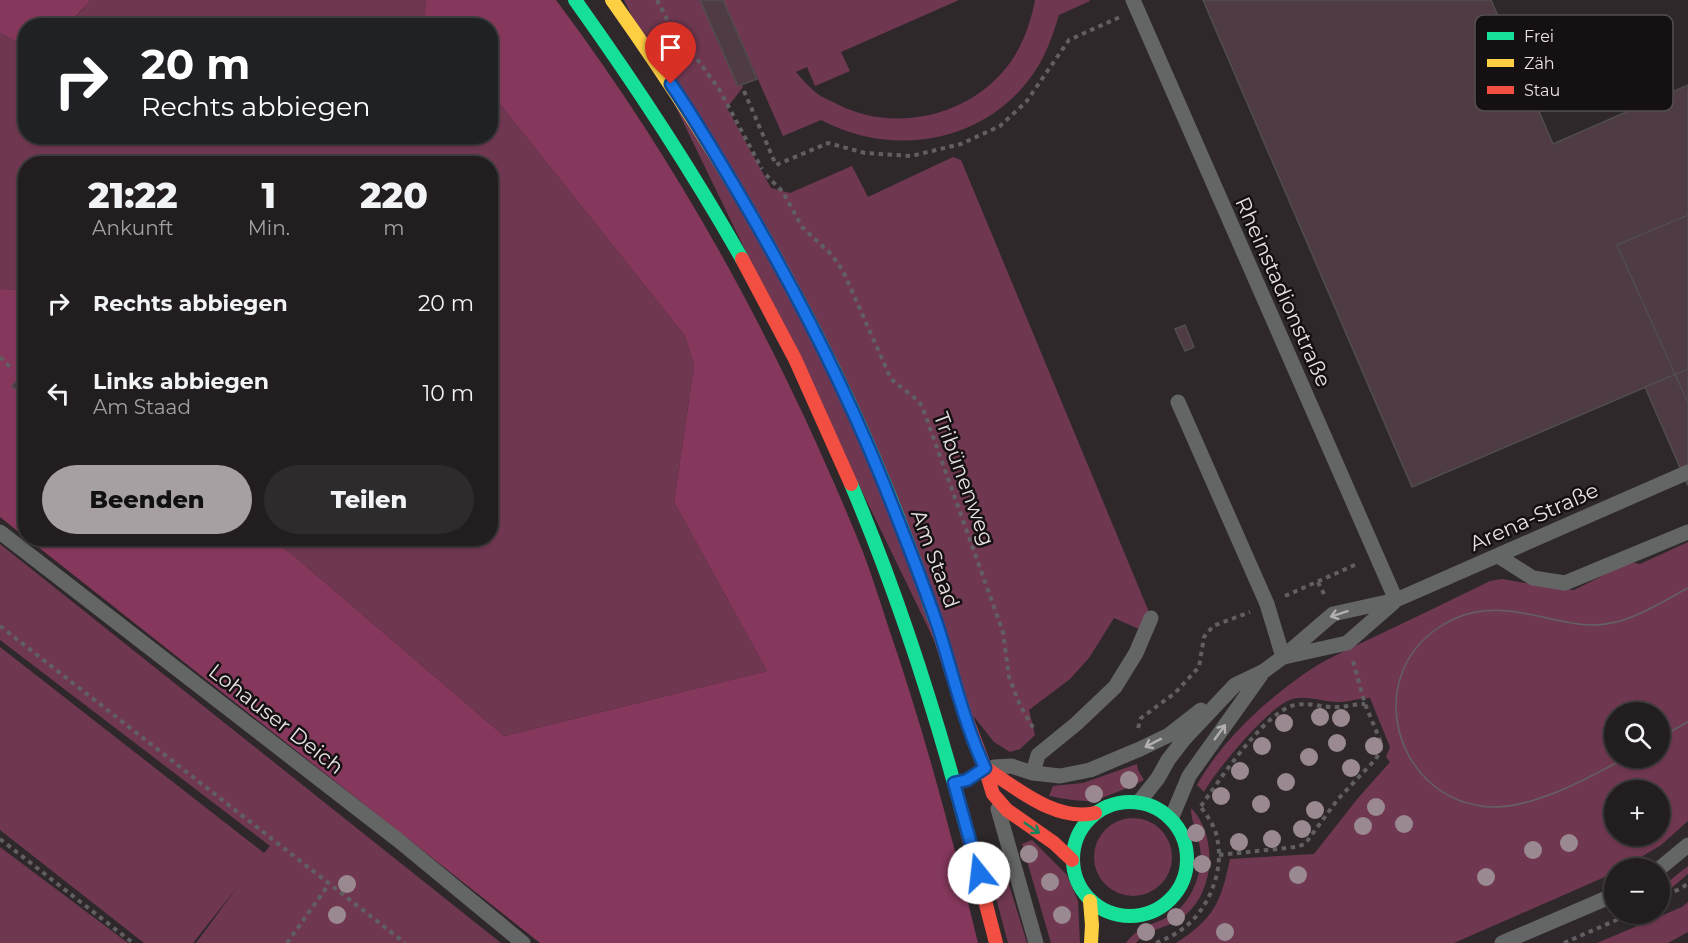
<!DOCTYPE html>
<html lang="de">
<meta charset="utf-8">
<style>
body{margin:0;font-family:Montserrat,sans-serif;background:#2e2b2d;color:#f1f3f6;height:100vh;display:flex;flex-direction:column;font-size:22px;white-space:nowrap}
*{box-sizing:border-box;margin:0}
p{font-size:20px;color:#a2a2a5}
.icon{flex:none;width:33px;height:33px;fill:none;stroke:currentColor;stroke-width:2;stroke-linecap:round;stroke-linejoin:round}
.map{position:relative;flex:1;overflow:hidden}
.sheet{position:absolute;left:18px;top:156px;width:480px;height:390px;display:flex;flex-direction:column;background:#221e20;border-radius:24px;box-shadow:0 2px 4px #0004,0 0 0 2px #3f3c3e}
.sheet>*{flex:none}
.hud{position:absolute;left:18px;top:18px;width:480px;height:126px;border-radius:24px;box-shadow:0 2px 4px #0004,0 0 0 2px #3f3c3e;background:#202124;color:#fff;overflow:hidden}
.controls{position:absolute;left:1604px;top:702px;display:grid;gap:12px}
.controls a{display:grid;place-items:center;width:66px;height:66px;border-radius:50%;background:#221e20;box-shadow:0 2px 4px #0004,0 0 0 2px #3f3c3e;font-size:30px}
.pin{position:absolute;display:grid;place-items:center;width:51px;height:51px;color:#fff;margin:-62px -26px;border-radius:50% 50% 50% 0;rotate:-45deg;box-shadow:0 0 6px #0007}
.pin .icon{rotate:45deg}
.me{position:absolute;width:66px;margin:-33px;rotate:344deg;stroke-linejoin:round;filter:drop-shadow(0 0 4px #0008)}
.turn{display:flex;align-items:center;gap:21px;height:126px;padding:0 24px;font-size:27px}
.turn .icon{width:78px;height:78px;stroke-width:2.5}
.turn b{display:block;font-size:42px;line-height:51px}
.eta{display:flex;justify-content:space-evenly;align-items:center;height:102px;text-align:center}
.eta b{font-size:36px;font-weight:800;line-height:42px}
.cta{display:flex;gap:12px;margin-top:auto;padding:12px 24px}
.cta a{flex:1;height:69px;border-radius:36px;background:#a6a0a3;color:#111;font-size:24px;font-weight:800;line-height:69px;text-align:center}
.cta a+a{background:#2e2b2d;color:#f1f3f6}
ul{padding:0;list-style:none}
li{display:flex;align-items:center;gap:18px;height:90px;padding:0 24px}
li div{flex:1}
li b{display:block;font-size:22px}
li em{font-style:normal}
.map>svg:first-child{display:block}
</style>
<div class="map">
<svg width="1688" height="943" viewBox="0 0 1688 943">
<rect width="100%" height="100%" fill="#2e282b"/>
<path fill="#6f3850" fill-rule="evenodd" d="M91,0H426L424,25L68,26Z
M624,0H704L743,87L727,108L771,188L790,193L852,166L868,197L953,157L961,160L1149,612L1139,629L1114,618L1089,658L1070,679L1029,710L1035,735L1020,749L1010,752L994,742L967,708Z
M723,0H959L841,52L850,71L815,86L807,67L796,72C802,79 808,86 815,92C821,97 829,100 835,103C894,135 974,116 1012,60C1024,42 1031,21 1035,0H1089L1090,1L1059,15C1052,38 1044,61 1028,81C979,144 891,157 821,120L783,136Z
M0,33L25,46L26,136H490L491,93L685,336L694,366L674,502L767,671L504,736L294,556L271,539L490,538V164H26L25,290L0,289Z
M1688,542V821L1661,845L1623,868H1614V873L1454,943H1176C1214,919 1221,902 1230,859L1314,854L1358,798L1390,762L1386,757L1390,747L1370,698C1359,698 1349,702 1338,702C1322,702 1308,695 1292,699C1268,707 1217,769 1204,792L1197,785C1221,742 1261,705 1301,676C1323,660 1349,649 1374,637C1412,619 1451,600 1490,581L1502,579L1560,589L1574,590L1630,562L1640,564ZM1614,712H1659V758H1614ZM1614,790H1659V836H1614Z
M0,544L501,943H196L239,885L193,943H144L0,830V647L264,853L270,846L0,640Z
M1137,764L1138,770L1144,780C1135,785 1096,802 1087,801C1074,801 1061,798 1049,796L1053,786L1083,783Z
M1191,808C1219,837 1215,896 1180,919C1166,928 1147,930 1136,943H1126C1141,923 1154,926 1173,914C1192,901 1204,871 1200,848C1198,835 1191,822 1191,808Z
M1094 857a39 39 0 1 1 78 0a39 39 0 1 1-78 0Z
M1032,840L1067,875L1078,901L1080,943H1051L1022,844Z
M0,847L128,943H0Z
M992,859L1003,865L1027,943H1008L988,868Z
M1688,866V874L1669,890L1659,893V889Z
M1688,902V932L1668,943H1597L1682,907Z"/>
<path fill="#85385c" d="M0,0H91L68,25L26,26L25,46L0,33Z
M426,0H556C683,169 784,356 863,552C872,576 880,601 888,626C924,730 952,836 978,943H540L28,539H271L294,556L504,736L767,671L674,502L694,366L685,336L491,93L490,26L424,25Z
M0,289L25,290V537L0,517Z"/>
<path fill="#4e3b44" stroke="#514d4f" stroke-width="1.5" d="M700,0H723L757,79L738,86Z
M1203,0H1491L1553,144L1688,85V369L1412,487Z
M1688,215V403L1617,245Z
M1185,325L1194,347L1185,351L1175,329Z
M1688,369V486L1645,387Z
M26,370V397L12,386Z"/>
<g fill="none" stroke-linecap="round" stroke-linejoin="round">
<path stroke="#615f61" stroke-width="4" stroke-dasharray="4.5 4.5" stroke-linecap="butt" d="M657,0L672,29L694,55L719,89L762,169
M744,91L776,165L828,143L865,153L911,156L961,144L1000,126L1026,102L1069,40L1120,17
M766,175L783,192L802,227L832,255L843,271L891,379L916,399L922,406L1003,632L1009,677L1020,705L1032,726L1037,729
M0,357L12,369
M1318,582L1325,596
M1285,596L1357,564
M0,626L405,943
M1138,728L1141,718L1175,693L1199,667L1204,637L1213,626L1250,612
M1201,806C1219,781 1265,711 1295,705C1310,702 1323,708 1337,707C1346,707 1355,704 1365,704
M0,839L133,943
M1219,855L1296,847L1305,844L1338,799L1376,759L1381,749L1380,740L1365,704L1353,661
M1659,900L1688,884
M287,943L329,884
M1156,943C1165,939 1173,936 1181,930C1208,912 1225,870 1217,838C1215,826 1207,815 1199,805
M1564,943L1630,914"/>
<path stroke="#646565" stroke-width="15" d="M1133,0L1396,600
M1178,402L1267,604L1283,657
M0,532L398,840L523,943
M1498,556L1533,578L1565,583L1688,532
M1284,657L1347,643L1394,602
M994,767L1011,766L1033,773L1060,776L1090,770L1140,749L1169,735L1201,710
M1033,773L1038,755L1076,724L1115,687L1136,653L1151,618
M1139,802L1158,778L1168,760L1185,738L1235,685L1264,671L1283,657L1333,614L1396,600L1688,472
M998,809L1036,943
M1171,819L1189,776L1261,675
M1659,869L1688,845
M1502,943L1614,895"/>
<path stroke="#16e098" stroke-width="14" d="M575,0C635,84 691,169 742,259
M791,286C849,393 897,505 935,620
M851,484C899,597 936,713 967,831
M1073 859a57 57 0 1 1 114 0a57 57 0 1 1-114 0Z"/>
<path stroke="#ffcf43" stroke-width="14" d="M612,0C677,92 738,186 791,286
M1090,901L1092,925L1091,943"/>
<path stroke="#f24e42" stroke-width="14" d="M742,259L795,359L851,484
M935,620L965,715L984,765L993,794L1007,810L1054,843L1072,860
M985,768C1017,788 1055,822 1095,813
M967,831L996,943"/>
<path stroke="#636162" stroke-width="1.5" d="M1659,738L1688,722
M1625,758C1587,779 1526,813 1481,806C1394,793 1364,678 1438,628C1475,602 1511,610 1551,619C1566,622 1581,626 1596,625C1629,624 1660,603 1688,588"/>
</g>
<g fill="#9a8990">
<circle cx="1320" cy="717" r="9"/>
<circle cx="1341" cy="718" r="9"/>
<circle cx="1284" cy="723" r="9"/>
<circle cx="1337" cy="743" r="9"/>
<circle cx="1262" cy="746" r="9"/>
<circle cx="1374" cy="746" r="9"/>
<circle cx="1309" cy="757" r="9"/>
<circle cx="1351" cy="768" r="9"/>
<circle cx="1240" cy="771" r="9"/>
<circle cx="1129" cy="780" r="9"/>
<circle cx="1286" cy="782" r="9"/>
<circle cx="1094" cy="794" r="9"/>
<circle cx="1221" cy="796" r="9"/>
<circle cx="1261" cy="804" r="9"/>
<circle cx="1376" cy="807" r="9"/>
<circle cx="1315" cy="810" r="9"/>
<circle cx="1404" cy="824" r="9"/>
<circle cx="1363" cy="826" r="9"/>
<circle cx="1302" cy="829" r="9"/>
<circle cx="1196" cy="833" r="9"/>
<circle cx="1272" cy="839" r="9"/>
<circle cx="1239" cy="842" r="9"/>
<circle cx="1569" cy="843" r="9"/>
<circle cx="1533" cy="850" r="9"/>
<circle cx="1029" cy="854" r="9"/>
<circle cx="1202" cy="864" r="9"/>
<circle cx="1298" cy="875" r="9"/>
<circle cx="1486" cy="877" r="9"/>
<circle cx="1050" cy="882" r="9"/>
<circle cx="347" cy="884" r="9"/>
<circle cx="337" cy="915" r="9"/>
<circle cx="1062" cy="915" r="9"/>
<circle cx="1176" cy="917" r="9"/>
<circle cx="1146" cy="932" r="9"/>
<circle cx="1225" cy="932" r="9"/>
</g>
<defs><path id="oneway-shaft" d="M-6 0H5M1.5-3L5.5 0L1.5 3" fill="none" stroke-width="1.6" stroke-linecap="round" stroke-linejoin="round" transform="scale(1.5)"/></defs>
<g stroke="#b3afb1">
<use href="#oneway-shaft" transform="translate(1339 614) rotate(162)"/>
<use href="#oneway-shaft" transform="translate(1220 732) rotate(-54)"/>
<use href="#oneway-shaft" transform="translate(1153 743) rotate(153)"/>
</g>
<use stroke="#16835c" href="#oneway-shaft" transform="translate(1032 828) rotate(35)"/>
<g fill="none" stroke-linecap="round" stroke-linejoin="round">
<defs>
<path id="route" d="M671,84C699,125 724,168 749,211C805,308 855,408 895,512C910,550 925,588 938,627C953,674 964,723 985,768L967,780L954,783L979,873"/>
</defs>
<use href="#route" stroke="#114b97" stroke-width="15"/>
<use href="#route" stroke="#1a73e8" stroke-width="10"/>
</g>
<g text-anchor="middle" stroke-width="5" stroke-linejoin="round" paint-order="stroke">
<g font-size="21" fill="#e7e1e3" stroke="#151112">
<text transform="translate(1283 292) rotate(66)" y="7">Rheinstadionstraße</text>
<text transform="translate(964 479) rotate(70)" y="7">Tribünenweg</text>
<text transform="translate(1534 517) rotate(-24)" y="7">Arena-Straße</text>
<text transform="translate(935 559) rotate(70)" y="7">Am Staad</text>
<text transform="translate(276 719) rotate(38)" y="7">Lohauser Deich</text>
</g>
</g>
<rect x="1475" y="15" width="198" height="96" rx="9" fill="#151112" stroke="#544f51" stroke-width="1.5"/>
<rect x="1487" y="32" width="27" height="8" fill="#16e098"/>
<rect x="1487" y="59" width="27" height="8" fill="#ffcf43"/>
<rect x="1487" y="86" width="27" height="8" fill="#f24e42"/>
<g font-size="16" fill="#e7e1e3">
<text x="1524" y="42">Frei</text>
<text x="1524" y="69">Zäh</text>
<text x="1524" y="96">Stau</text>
</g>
</svg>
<div class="controls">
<a><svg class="icon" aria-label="search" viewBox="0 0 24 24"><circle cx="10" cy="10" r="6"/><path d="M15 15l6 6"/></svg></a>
<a>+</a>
<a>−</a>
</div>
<div class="pin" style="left:671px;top:84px;background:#d93025"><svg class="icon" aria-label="arrive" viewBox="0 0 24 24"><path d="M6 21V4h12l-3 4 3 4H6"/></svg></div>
<svg class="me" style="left:979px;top:873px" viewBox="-20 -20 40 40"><circle r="19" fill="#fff"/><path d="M0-13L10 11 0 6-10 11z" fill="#1a73e8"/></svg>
<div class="hud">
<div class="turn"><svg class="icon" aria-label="right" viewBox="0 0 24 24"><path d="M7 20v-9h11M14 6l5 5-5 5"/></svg><div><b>20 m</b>Rechts abbiegen</div></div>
</div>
<section class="sheet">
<div class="eta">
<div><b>21:22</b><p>Ankunft</p></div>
<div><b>1</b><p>Min.</p></div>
<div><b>220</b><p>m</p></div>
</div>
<ul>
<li><svg class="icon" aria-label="right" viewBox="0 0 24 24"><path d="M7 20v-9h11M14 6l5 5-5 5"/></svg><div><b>Rechts abbiegen</b></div><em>20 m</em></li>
<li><svg class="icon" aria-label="left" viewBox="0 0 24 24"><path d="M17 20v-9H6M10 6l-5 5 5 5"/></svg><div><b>Links abbiegen</b><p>Am Staad</p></div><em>10 m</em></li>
</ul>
<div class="cta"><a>Beenden</a><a>Teilen</a></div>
</section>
</div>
